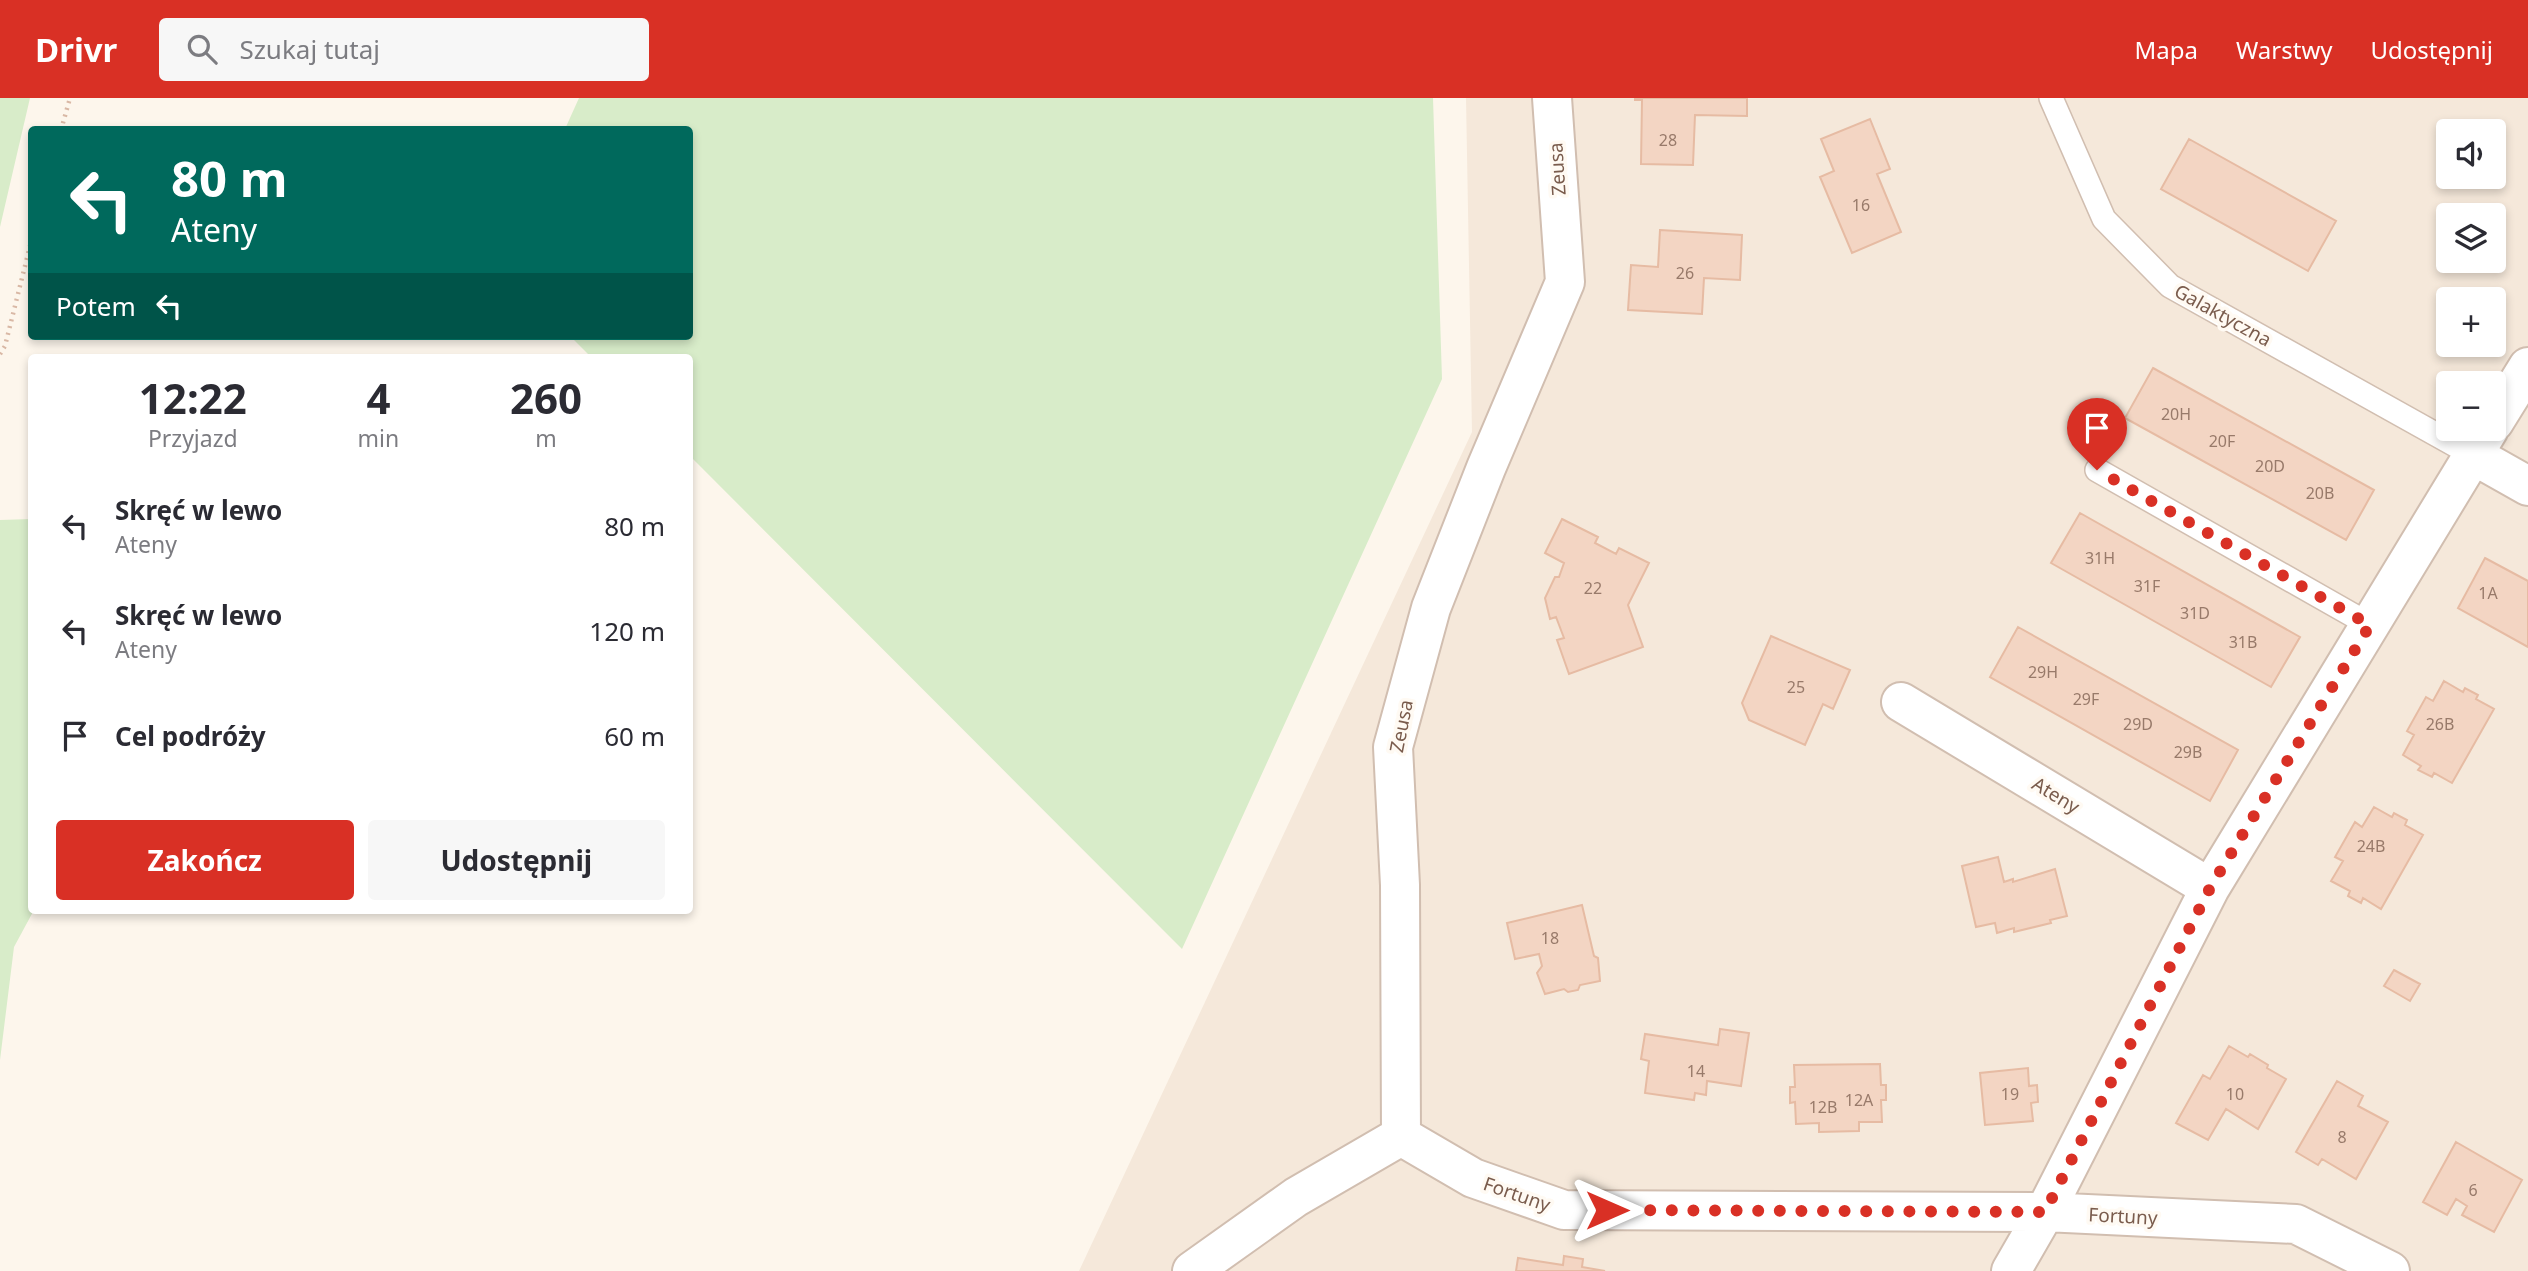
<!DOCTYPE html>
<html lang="pl">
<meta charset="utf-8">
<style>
body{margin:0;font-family:"Noto Sans",sans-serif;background:#f7f7f7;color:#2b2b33;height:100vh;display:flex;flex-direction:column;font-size:26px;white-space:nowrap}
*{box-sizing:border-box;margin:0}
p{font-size:23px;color:#7c7c81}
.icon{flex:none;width:38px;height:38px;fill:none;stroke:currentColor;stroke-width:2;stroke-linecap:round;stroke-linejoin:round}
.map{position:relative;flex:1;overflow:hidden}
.details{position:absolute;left:28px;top:256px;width:665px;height:560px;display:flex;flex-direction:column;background:#fff;border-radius:7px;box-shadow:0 4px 10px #0003}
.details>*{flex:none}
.hud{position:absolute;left:28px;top:28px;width:665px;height:214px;border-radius:7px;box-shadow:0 4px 10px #0003;background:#00695c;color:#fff;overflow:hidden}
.buttons{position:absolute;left:2436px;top:21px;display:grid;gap:14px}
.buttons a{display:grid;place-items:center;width:70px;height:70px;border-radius:7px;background:#fff;box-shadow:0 4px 10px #0003;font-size:35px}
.pin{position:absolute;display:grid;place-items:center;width:60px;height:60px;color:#fff;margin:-72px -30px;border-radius:50% 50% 50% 0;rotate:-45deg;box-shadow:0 0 7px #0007}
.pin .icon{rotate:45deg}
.me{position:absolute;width:77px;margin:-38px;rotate:90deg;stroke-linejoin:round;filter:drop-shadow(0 0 5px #0008)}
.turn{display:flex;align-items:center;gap:24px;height:147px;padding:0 28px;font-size:32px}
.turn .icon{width:91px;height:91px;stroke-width:2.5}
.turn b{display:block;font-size:49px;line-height:60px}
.then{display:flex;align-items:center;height:66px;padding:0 28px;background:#0003;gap:14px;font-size:26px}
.eta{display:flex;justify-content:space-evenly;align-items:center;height:119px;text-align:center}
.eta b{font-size:42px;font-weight:700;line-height:49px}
.primary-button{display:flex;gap:14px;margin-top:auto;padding:14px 28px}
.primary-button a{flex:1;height:80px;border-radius:7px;background:#d93025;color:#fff;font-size:28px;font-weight:700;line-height:80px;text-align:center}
.primary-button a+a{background:#f7f7f7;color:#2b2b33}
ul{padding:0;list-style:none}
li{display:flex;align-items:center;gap:21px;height:105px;padding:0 28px}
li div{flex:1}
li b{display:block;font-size:26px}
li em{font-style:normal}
header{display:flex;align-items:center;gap:42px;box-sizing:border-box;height:98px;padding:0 35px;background:#d93025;color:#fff}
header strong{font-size:33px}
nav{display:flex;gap:38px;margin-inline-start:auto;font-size:24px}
.search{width:490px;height:63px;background:#f7f7f7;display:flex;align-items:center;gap:18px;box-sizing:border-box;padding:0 24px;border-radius:7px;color:#7c7c81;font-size:26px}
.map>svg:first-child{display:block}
</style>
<header>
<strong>Drivr</strong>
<div class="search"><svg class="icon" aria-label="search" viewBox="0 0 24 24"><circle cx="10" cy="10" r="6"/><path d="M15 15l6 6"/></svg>Szukaj tutaj</div>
<nav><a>Mapa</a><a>Warstwy</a><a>Udostępnij</a></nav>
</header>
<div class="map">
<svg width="2528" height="1173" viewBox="0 0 2528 1173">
<rect width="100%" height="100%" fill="#fdf6ec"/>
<path fill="#f5e8da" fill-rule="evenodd" d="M1466,0H2528V1173H1079L1472,334ZM2448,33H2494V79H2448ZM2448,117H2494V163H2448ZM2448,201H2494V247H2448ZM2448,285H2494V331H2448Z"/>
<path fill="#d8ecc9" d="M0,0H30L0,129Z
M579,0H1433L1442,281L1182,851L690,358V259H591L570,238H690V32L565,31Z
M31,421L32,812H34L14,849L0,962V422Z"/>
<path fill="#f3d5c3" stroke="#e6bba3" stroke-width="2" d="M1635,0H1747V18L1695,17L1693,67L1641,66L1642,2H1635Z
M1870,21L1890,71L1877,76L1901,134L1852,155L1820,79L1834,73L1821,41Z
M2189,41L2336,123L2308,173L2161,91Z
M1660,132L1742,137L1740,182L1704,180L1702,216L1628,212L1631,167L1658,169Z
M2153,270L2374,392L2346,442L2125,320Z
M2080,415L2300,539L2271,589L2051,465Z
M1562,421L1598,439L1595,445L1616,456L1619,450L1649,465L1628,507L1643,549L1569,576L1557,542L1564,540L1556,519L1550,521L1545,500L1555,479H1559L1564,465L1545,455Z
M2485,460L2528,483V549L2458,510Z
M2018,529L2238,652L2210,703L1990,579Z
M1771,538L1850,572L1833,611L1823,606L1805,647L1749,622L1742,605Z
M2444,583L2463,594L2465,590L2478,597L2476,601L2494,611L2452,685L2434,675L2432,679L2418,672L2421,668L2403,657L2414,637L2407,633L2426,599L2433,603Z
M2374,709L2392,719L2394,715L2407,722L2405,727L2423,737L2381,811L2363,800L2361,805L2348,798L2350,793L2331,783L2343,763L2335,759L2355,724L2362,729Z
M1998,759L2004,784L2013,781V784L2055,771L2067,818L2050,822L2051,825L2014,834V830L1997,835L1995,825L1976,829L1962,768Z
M1582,807L1594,858L1598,860L1600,883L1580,887L1578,892L1568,894L1564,891L1545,896L1537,875L1542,868L1539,856L1515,861L1507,825Z
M2394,872L2420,886L2410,903L2384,888Z
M1720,931L1749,935L1741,988L1707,983L1706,997L1695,995L1694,1002L1645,995L1649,963L1641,961L1645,936L1718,947Z
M2229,948L2248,959L2250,956L2268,967L2267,970L2286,981L2258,1031L2226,1011L2208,1042L2176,1025L2203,977L2210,981Z
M1880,966L1881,987H1886V1002H1881L1882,1024H1859V1033L1819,1034V1025L1796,1026L1795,1004L1790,1005V989H1795L1794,967Z
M2028,970L2029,988L2037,987L2038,1004L2031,1005L2033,1023L1985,1027L1980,975Z
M2337,983L2363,998L2358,1008L2388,1024L2356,1081L2322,1061L2318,1067L2296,1054Z
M2456,1044L2522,1082L2494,1134L2462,1117L2467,1108L2456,1101L2447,1117L2423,1104Z
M1564,1158L1583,1161L1582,1169L1605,1173H1516L1518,1160L1563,1167Z"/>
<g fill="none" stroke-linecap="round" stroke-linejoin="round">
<defs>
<path id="lane" d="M2051,0L2104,121L2170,188L2473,357
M2097,372L2370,527"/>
<path id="street" d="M2494,324L2528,269
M2473,357L2528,388
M1901,604L2210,790L2045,1114L2011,1173
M2210,790L2489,331
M1401,1038L1400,787L1393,649L1431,510L1486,370L1565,184L1552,0
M1401,1038L1473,1080L1564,1112L2045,1114L2296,1126L2390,1173
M1192,1173L1296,1099L1401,1038"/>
</defs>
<use href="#lane" stroke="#d1beb0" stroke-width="26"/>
<use href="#street" stroke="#d1beb0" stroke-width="42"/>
<path stroke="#d9b8a5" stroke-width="4.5" stroke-dasharray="2 5" stroke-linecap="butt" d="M61,32L70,0
M0,256L5,248L32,140"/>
<use href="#lane" stroke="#fff" stroke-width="23"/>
<use href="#street" stroke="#fff" stroke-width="38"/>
</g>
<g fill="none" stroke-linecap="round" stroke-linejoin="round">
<path stroke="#d93025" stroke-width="12" stroke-dasharray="0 21.6" d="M1607,1112L2045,1114L2210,790L2370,527L2097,372"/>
</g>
<g text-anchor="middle" stroke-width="7" stroke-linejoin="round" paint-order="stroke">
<g font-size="16" fill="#987a6a">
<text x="1668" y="48">28</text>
<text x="1861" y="113">16</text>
<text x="1685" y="181">26</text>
<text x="2176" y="322">20H</text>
<text x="2222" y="349">20F</text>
<text x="2270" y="374">20D</text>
<text x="2320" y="401">20B</text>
<text x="2100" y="466">31H</text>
<text x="2147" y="494">31F</text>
<text x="1593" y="496">22</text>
<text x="2488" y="501">1A</text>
<text x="2195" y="521">31D</text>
<text x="2243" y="550">31B</text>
<text x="2043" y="580">29H</text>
<text x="1796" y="595">25</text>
<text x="2086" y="607">29F</text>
<text x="2138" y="632">29D</text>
<text x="2440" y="632">26B</text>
<text x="2188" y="660">29B</text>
<text x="2371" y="754">24B</text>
<text x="1550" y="846">18</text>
<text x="1696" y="979">14</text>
<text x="2010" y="1002">19</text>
<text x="2235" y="1002">10</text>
<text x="1859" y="1008">12A</text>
<text x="1823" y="1015">12B</text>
<text x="2342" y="1045">8</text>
<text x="2473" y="1098">6</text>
</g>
<g font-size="19" fill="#7a5c4d" stroke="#fffaf3">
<text transform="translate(1557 71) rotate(-94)" y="7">Zeusa</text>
<text transform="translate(2223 217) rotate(29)" y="7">Galaktyczna</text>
<text transform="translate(1401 628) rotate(-79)" y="7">Zeusa</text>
<text transform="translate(2056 697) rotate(31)" y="7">Ateny</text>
<text transform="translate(1517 1096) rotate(19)" y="7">Fortuny</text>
<text transform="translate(2123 1118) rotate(3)" y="7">Fortuny</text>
</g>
</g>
</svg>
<div class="buttons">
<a><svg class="icon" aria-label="sound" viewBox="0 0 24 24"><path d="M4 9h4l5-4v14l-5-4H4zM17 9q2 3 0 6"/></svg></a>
<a><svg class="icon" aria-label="layers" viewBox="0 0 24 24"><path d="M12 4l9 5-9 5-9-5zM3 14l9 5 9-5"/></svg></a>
<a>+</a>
<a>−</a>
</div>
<div class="pin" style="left:2097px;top:372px;background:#d93025"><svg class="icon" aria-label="arrive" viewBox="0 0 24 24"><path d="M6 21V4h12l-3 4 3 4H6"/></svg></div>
<svg class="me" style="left:1607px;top:1112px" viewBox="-20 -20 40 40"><path d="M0-17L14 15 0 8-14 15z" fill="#d93025" stroke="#fff" stroke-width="4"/></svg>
<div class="hud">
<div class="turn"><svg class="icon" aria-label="left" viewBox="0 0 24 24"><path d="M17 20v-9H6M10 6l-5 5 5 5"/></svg><div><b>80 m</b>Ateny</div></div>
<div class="then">Potem<svg class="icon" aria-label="left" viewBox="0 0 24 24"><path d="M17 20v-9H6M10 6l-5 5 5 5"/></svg></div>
</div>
<section class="details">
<div class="eta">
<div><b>12:22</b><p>Przyjazd</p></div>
<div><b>4</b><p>min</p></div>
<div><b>260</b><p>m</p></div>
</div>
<ul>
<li><svg class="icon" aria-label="left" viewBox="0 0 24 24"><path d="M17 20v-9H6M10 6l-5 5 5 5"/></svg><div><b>Skręć w lewo</b><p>Ateny</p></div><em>80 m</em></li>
<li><svg class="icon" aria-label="left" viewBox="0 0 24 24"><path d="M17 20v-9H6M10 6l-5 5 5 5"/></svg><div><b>Skręć w lewo</b><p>Ateny</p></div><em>120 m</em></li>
<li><svg class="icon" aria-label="arrive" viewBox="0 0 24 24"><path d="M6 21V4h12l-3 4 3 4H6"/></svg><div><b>Cel podróży</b></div><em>60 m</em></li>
</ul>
<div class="primary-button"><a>Zakończ</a><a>Udostępnij</a></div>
</section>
</div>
